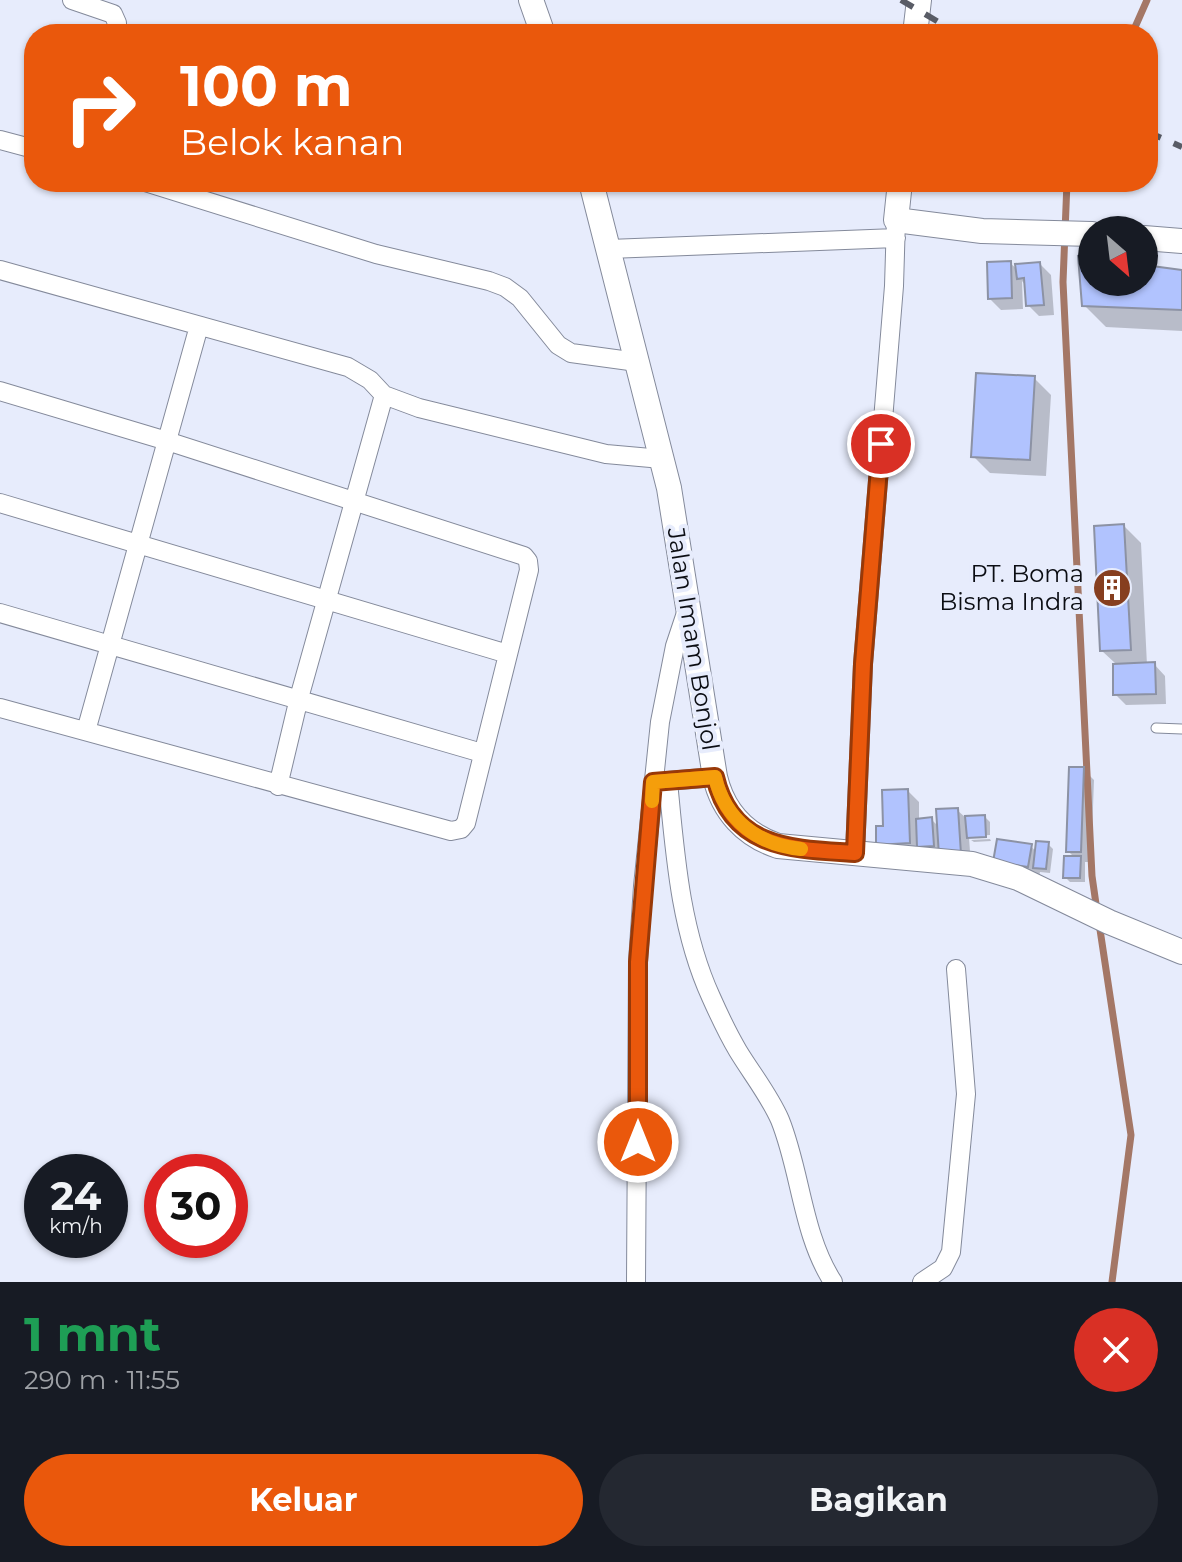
<!DOCTYPE html>
<html lang="id">
<meta charset="utf-8">
<style>
body{margin:0;font-family:Montserrat,sans-serif;background:#242831;color:#f1f3f6;height:100vh;display:flex;flex-direction:column;font-size:30px;white-space:nowrap}
*{box-sizing:border-box;margin:0}
p{font-size:26px;color:#9ea1a6}
.icon{flex:none;width:44px;height:44px;fill:none;stroke:currentColor;stroke-width:2;stroke-linecap:round;stroke-linejoin:round}
.map{position:relative;height:1282px;overflow:hidden}
.panel{display:flex;flex-direction:column;background:#171b24;flex:1}
.panel>*{flex:none}
.banner{position:absolute;left:24px;top:24px;width:1134px;height:168px;border-radius:32px;box-shadow:0 2px 6px #0004;background:#ea580c;color:#fff;overflow:hidden}
.needle{width:52px;rotate:152deg}
.buttons{position:absolute;left:1078px;top:216px;display:grid;gap:16px}
.buttons a{display:grid;place-items:center;width:80px;height:80px;border-radius:50%;background:#171b24;box-shadow:0 2px 6px #0004;font-size:40px}
.speed{position:absolute;left:24px;top:1154px;display:flex;gap:16px;font-size:40px;font-weight:700;text-align:center}
.speed>*{display:grid;place-content:center;width:104px;height:104px;border-radius:50%;background:#171b24;box-shadow:0 2px 6px #0004;line-height:1}
.speed small{font-size:20px;font-weight:400}
.speed .limit{border:12px solid #d22;background:#fff;color:#111}
.pin{position:absolute;display:grid;place-items:center;width:68px;height:68px;color:#fff;margin:-34px;border:4px solid #fff;border-radius:50%;box-shadow:0 2px 8px #0007}
.me{position:absolute;width:88px;margin:-44px;rotate:0deg;stroke-linejoin:round;filter:drop-shadow(0 0 6px #0008)}
.turn{display:flex;align-items:center;gap:28px;height:168px;padding:0 24px;font-size:36px}
.turn .icon{width:104px;height:104px;stroke-width:2.5}
.turn b{display:block;font-size:56px;line-height:68px}
.round{display:grid;place-items:center;flex:none;width:84px;height:84px;border-radius:42px;background:#242831}
.headline{display:flex;align-items:center;justify-content:space-between;height:136px;padding:0 24px}
h1{font-size:48px;font-weight:700;line-height:60px;color:#1e9e55}
.cta{display:flex;gap:16px;margin-top:auto;padding:16px 24px}
.cta a{flex:1;height:92px;border-radius:48px;background:#ea580c;color:#fff;font-size:32px;font-weight:700;line-height:92px;text-align:center}
.cta a+a{background:#242831;color:#f1f3f6}
.map>svg:first-child{display:block}
</style>
<div class="map">
<svg width="1182" height="1282" viewBox="0 0 1182 1282">
<rect width="100%" height="100%" fill="#e7ecfc"/>
<path fill="#0003" d="M1092,260V282H1144V267L1182,272V331L1106,327L1084,305Z
M1010,263L1018,270L1040,264L1051,275L1054,315L1039,316L1028,305L1026,286L1022,281L1023,309L1001,310L990,299Z
M1034,378L1051,395L1046,476L990,473L973,456Z
M1124,526L1141,543L1147,665L1154,664L1165,676L1166,704L1126,705L1115,694V663L1102,651Z
M1083,769L1094,780L1091,862H1085V882H1070L1065,877L1075,858L1068,851Z
M908,791L919,802V821L932,820L939,827L957,810L966,818L985,817L990,822V835L970,836L969,838L971,865L924,851L920,847V854L889,855L886,828Z
M990,839L991,841L974,842L971,840Z
M1048,844L1053,849L1050,873L1040,872L1039,877L1006,872L1031,846L1037,853Z"/>
<g fill="none" stroke-linecap="round" stroke-linejoin="round">
<path stroke="#a47766" stroke-width="7" d="M1132,34L1147,0
M1067,182L1063,282L1092,876L1097,911
M1099,923L1131,1135L1112,1282"/>
</g>
<path fill="#b1c3fe" stroke="#8c92a4" stroke-width="2" d="M1078,256L1092,258V282H1144V265L1182,270V310L1082,306Z
M1011,261L1012,298L988,299L987,262Z
M1040,262L1044,305L1026,306L1024,278L1017,279L1015,264Z
M976,373L1035,376L1030,460L971,457Z
M1124,524L1131,650L1100,651L1094,526Z
M1155,662L1156,694L1113,695V664Z
M1069,767H1084L1081,852H1066Z
M908,789L910,843L876,845V826H883L882,790Z
M958,808L961,854L939,856L936,809Z
M985,815L986,837L967,838L965,816Z
M932,817L934,846L917,847L916,819Z
M997,839L1032,844L1028,867L993,862Z
M1036,841L1049,842L1046,869L1033,868Z
M1064,856H1081L1080,878H1063Z"/>
<g fill="none" stroke-linecap="round" stroke-linejoin="round">
<defs>
<path id="service" d="M1156,728L1182,729"/>
<path id="minor" d="M72,0L113,14L117,23V34
M0,140L34,149
M145,182L376,254L489,281L505,287L520,298L558,345L571,353L637,362
M609,249L896,238
M0,270L348,367L370,380L384,395L419,408L606,454L662,459
M0,391L167,441L524,556L528,561L529,570L466,823L461,829L451,831L0,708
M0,503L508,654
M0,613L482,753
M86,731L199,326
M668,781C675,854 680,929 711,997C719,1015 728,1034 738,1051C752,1074 769,1095 780,1120C801,1172 802,1234 833,1282
M656,782L715,777
M278,786L299,698L384,395
M855,853L863,664L894,286L896,220
M636,1282L638,962L643,886L660,722L675,646L687,610
M922,1282L943,1268L951,1252L966,1094L956,969"/>
<path id="tertiary" d="M531,0L543,34
M915,34L919,0
M591,182L669,488L715,777C723,811 745,835 778,846L972,864L1018,878L1109,922L1182,952
M900,182L896,220L982,231L1092,234
M1144,238L1182,241"/>
</defs>
<use href="#service" stroke="#848a9b" stroke-width="11"/>
<use href="#minor" stroke="#848a9b" stroke-width="20"/>
<use href="#tertiary" stroke="#848a9b" stroke-width="26"/>
<use href="#service" stroke="#fff" stroke-width="9"/>
<use href="#minor" stroke="#fff" stroke-width="18"/>
<use href="#tertiary" stroke="#fff" stroke-width="24"/>
<path stroke="#595c66" stroke-width="6" stroke-dasharray="14 14" stroke-linecap="butt" d="M901,0L959,34
M1148,132L1182,147"/>
</g>
<g fill="none" stroke-linecap="round" stroke-linejoin="round">
<defs>
<path id="route" d="M638,1142V962L653,782L715,777C732,850 794,849 855,853L863,664L881,444"/>
</defs>
<use href="#route" stroke="#983908" stroke-width="20"/>
<use href="#route" stroke="#ea580c" stroke-width="14"/>
<path stroke="#f59e0b" stroke-width="14" d="M652,801L653,782L715,777C725,820 758,845 801,849"/>
</g>
<defs>
<symbol id="building-disc" viewBox="-11 -11 22 22"><circle r="9.5" fill="#863e1f" stroke="#e7ecfc"/><path d="M-4-6H4V6H1V3H-1V6H-4ZM-2.5-4.3h1.7v1.8h-1.7ZM.8-4.3h1.7v1.8H.8ZM-2.5-1h1.7V.8h-1.7ZM.8-1h1.7V.8H.8Z" fill="#fff"/></symbol>
</defs>
<g fill-rule="evenodd">
<use href="#building-disc" x="1090" y="566" width="44" height="44"/>
</g>
<g text-anchor="middle" stroke-width="8" stroke-linejoin="round" paint-order="stroke">
<g font-size="24" fill="#0b0d13" stroke="#e7ecfc" text-anchor="end">
<text x="1084" y="582">PT. Boma<tspan x="1084" dy="28">Bisma Indra</tspan></text>
</g>
<g font-size="24" fill="#0b0d13" stroke="#e7ecfc">
<text transform="translate(693 639) rotate(81)" y="8">Jalan Imam Bonjol</text>
</g>
</g>
</svg>
<div class="buttons">
<a><svg class="needle" viewBox="-14 -14 28 28"><path d="M0-13l5 13h-10z" fill="#e53935"/><path d="M0 13l5-13h-10z" fill="#9ea1a6"/></svg></a>
</div>
<div class="speed"><div>24<small>km/h</small></div><div class="limit">30</div></div>
<div class="pin" style="left:881px;top:444px;background:#d93025"><svg class="icon" aria-label="arrive" viewBox="0 0 24 24"><path d="M6 21V4h12l-3 4 3 4H6"/></svg></div>
<svg class="me" style="left:638px;top:1142px" viewBox="-20 -20 40 40"><circle r="17" fill="#ea580c" stroke="#fff" stroke-width="3"/><path d="M0-11L8 9 0 5-8 9z" fill="#fff"/></svg>
<div class="banner">
<div class="turn"><svg class="icon" aria-label="right" viewBox="0 0 24 24"><path d="M7 20v-9h11M14 6l5 5-5 5"/></svg><div><b>100 m</b>Belok kanan</div></div>
</div>
</div>
<section class="panel">
<div class="headline"><div><h1>1 mnt</h1><p>290 m · 11:55</p></div><a class="round" style="background:#d93025;color:#fff"><svg class="icon" aria-label="close" viewBox="0 0 24 24"><path d="M6 6l12 12M18 6L6 18"/></svg></a></div>
<div class="cta"><a>Keluar</a><a>Bagikan</a></div>
</section>
